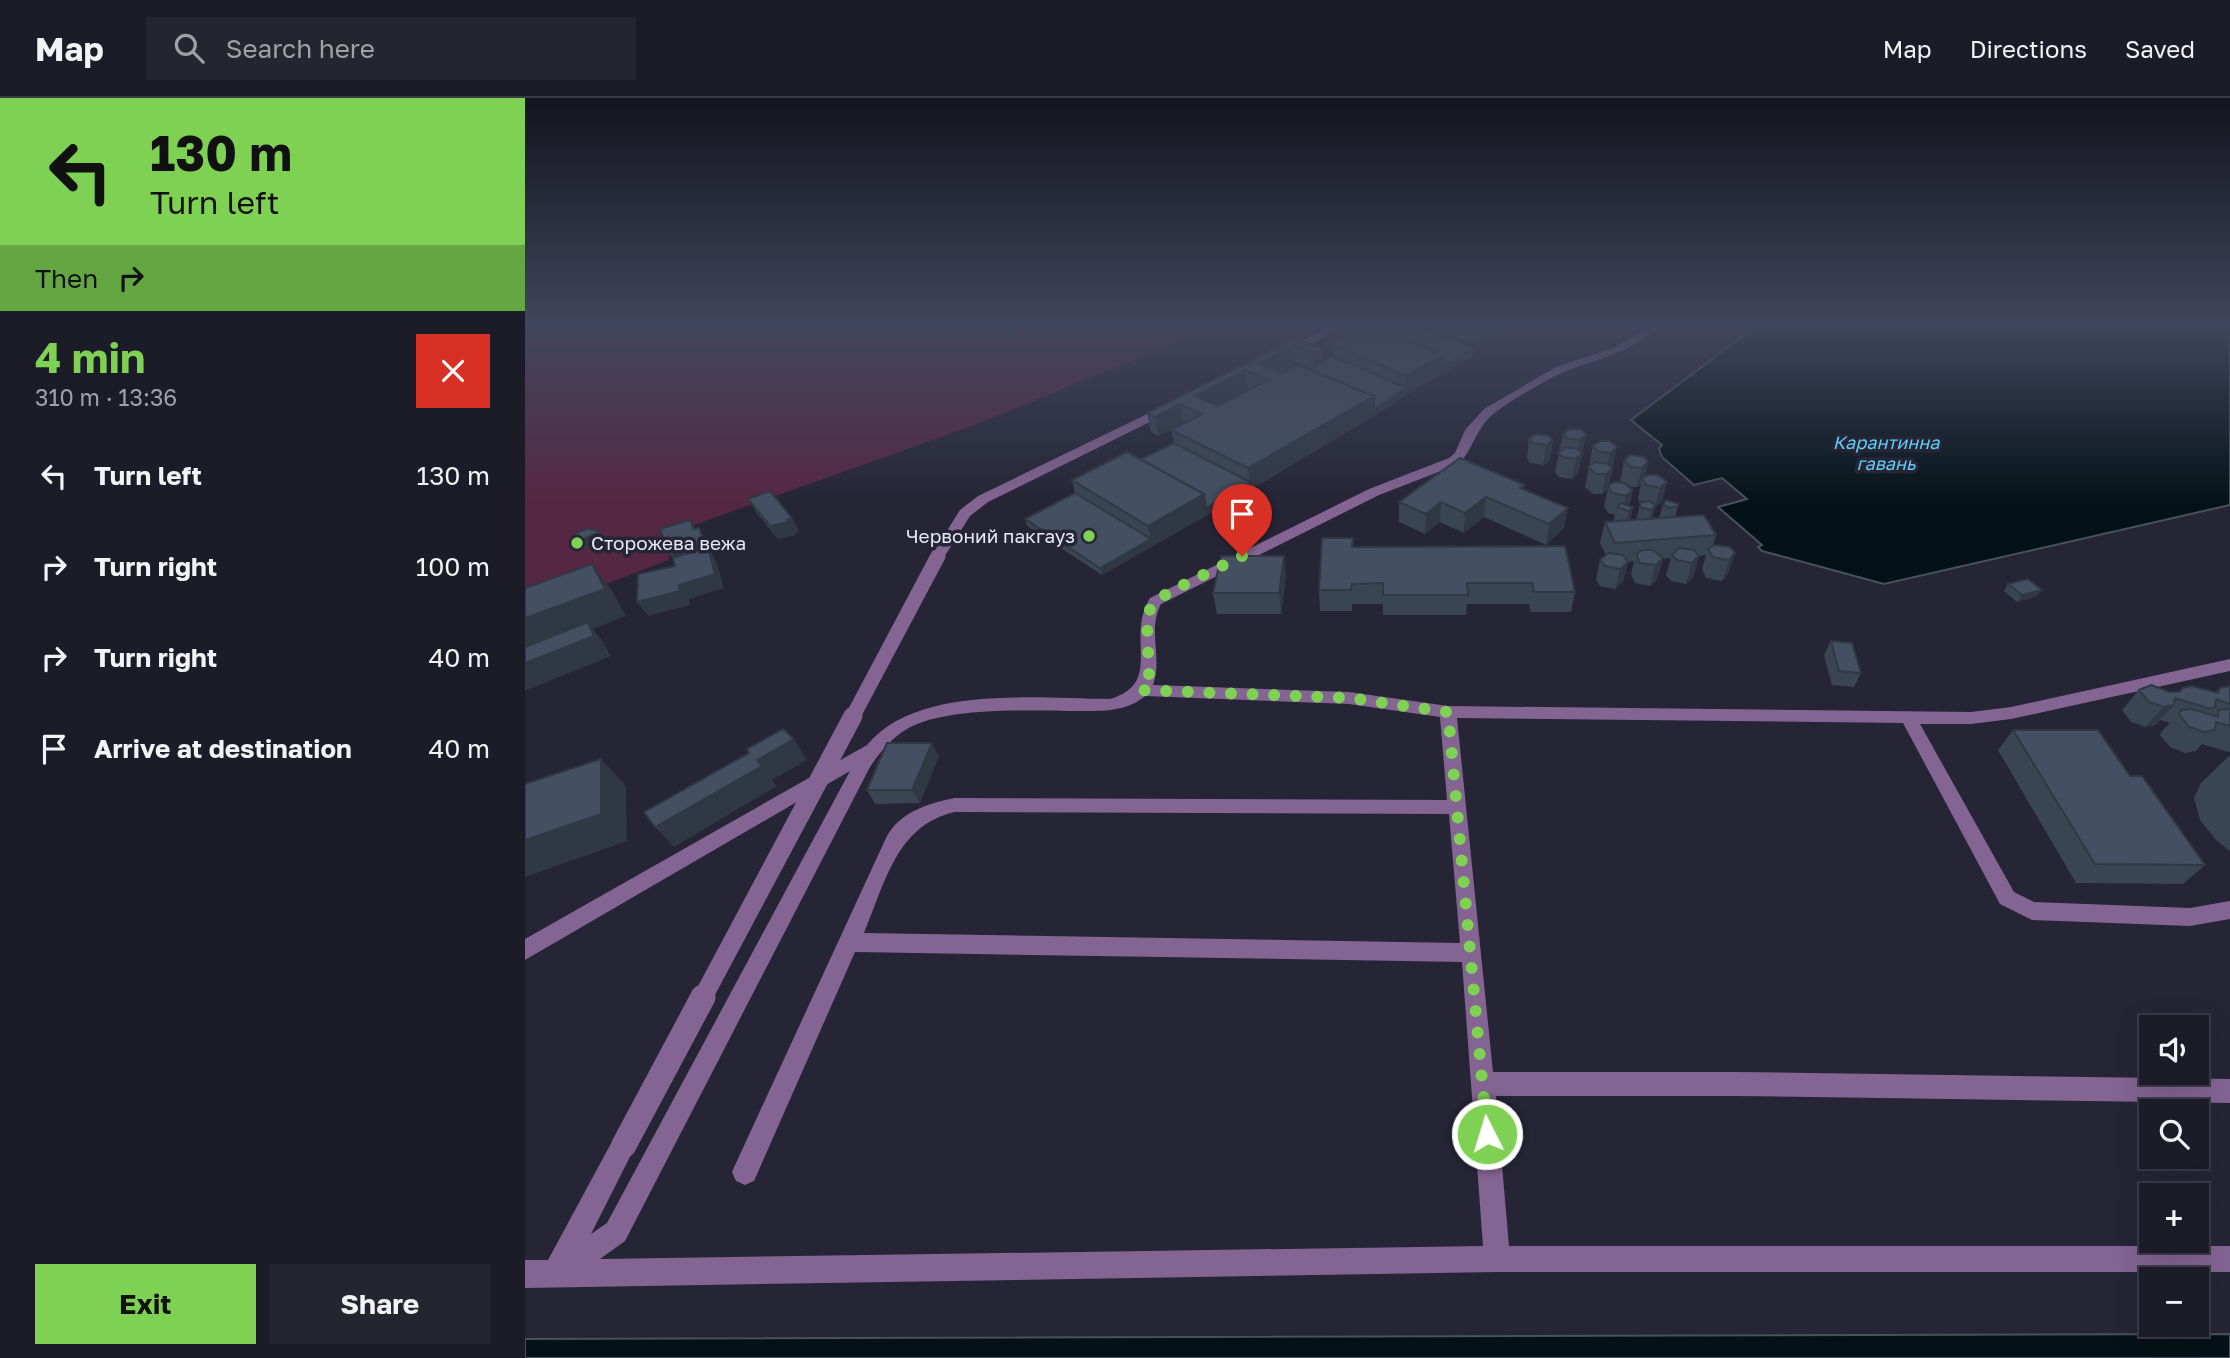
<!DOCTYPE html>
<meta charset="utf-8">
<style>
body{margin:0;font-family:"Golos Text",sans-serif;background:#252530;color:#f1f3f6;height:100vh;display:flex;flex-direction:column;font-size:26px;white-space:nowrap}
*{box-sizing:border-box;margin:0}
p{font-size:23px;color:#a0a1a8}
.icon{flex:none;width:38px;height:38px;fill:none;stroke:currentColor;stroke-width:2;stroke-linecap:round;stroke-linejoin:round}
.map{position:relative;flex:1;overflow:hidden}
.side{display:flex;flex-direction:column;background:#1c1c28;width:525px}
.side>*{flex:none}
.hud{background:#7ed153;color:#111;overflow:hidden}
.buttons{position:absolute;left:1614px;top:917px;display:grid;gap:14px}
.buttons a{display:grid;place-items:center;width:70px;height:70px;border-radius:0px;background:#1c1c28;box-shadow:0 7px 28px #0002,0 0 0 2px #3a3a45;font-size:35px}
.pin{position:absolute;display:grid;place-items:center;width:60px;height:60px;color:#fff;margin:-72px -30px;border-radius:50% 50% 50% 0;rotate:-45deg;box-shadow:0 0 7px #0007}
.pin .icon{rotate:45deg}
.me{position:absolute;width:77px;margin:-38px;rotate:355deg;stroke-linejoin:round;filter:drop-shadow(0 0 5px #0008)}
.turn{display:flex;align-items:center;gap:24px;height:147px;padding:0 35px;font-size:32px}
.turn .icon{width:91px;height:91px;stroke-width:2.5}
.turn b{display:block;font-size:49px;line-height:60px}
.then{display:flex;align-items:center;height:66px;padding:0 35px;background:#0003;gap:14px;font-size:26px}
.round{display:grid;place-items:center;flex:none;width:74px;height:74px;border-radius:0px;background:#252530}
.headline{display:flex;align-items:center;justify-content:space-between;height:119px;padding:0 35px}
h1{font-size:42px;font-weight:700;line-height:52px;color:#7ed153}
.button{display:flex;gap:14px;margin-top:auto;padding:14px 35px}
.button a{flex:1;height:80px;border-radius:0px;background:#7ed153;color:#111;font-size:28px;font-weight:700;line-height:80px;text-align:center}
.button a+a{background:#252530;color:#f1f3f6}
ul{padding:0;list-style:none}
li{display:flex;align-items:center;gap:21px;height:91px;padding:0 35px}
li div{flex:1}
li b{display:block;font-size:26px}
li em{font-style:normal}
header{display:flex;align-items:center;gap:42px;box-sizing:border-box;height:98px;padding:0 35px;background:#1c1c28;border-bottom:2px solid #3a3a45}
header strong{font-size:33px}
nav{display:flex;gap:38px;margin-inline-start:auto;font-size:24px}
.search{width:490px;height:63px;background:#252530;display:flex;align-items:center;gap:18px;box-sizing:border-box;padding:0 24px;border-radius:0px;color:#a0a1a8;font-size:26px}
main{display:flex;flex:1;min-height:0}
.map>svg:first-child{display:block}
</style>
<header>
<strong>Map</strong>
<div class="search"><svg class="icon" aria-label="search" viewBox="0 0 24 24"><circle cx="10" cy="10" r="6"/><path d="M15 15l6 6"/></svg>Search here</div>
<nav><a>Map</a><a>Directions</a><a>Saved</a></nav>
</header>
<main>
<section class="side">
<div class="hud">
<div class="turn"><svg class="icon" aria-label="left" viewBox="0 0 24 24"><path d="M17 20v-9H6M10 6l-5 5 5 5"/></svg><div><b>130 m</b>Turn left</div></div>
<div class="then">Then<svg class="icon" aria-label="right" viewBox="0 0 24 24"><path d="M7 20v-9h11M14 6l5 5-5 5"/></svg></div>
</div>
<div class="headline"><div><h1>4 min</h1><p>310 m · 13:36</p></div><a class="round" style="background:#d93025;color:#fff"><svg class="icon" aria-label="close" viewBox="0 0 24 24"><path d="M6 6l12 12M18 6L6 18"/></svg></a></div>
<ul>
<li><svg class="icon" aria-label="left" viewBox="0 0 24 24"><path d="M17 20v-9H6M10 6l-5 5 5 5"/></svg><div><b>Turn left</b></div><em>130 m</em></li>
<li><svg class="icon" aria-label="right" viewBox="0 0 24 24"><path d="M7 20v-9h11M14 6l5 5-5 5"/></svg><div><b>Turn right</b></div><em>100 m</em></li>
<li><svg class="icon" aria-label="right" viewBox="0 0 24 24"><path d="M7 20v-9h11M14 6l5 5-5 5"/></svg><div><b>Turn right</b></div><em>40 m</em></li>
<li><svg class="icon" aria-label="arrive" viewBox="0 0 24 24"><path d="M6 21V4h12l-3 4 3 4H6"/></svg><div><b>Arrive at destination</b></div><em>40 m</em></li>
</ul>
<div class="button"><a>Exit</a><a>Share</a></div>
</section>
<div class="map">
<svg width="1705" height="1260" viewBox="0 0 1705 1260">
<rect width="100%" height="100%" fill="#252536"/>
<path fill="#562743" d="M0,229H690L447,328L141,437L144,462L0,517Z"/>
<path fill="#041217" stroke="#485259" stroke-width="2" d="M1230,229H1705V407L1359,486L1237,453L1233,449L1237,447L1193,409L1222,401L1197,380L1169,387L1137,359L1134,351L1137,347L1106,322Z
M1705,1236V1260H0V1241Z"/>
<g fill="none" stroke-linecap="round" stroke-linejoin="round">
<path fill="#846492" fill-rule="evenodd" d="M803,229H817L763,257L754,255Z
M1121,229H1134C1107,254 1074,260 1041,273C1024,280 981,305 967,317C951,331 948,351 934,366L854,397L636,506C622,532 638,560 628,587L824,594L923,608L1446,614L1486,609L1705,561V573L1486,621L1446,626H1395L1489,794L1509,804L1665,810L1705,803V821L1665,828L1507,822L1475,806L1378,625L932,620L968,974H1212L1705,981V1005L1212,998H971L984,1148H1705V1174H972L0,1190V1162H23L90,1038L99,1035L108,1038L111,1047L66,1136L82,1125L325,673L0,862V841L342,647C392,586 513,601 585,601C639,585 600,540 625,500L844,391L924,360L930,355L940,332L959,311L1031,269L1089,250ZM620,598L824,606L915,619L922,702L430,700C404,705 374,714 361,740L211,1065L207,1074L211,1083L220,1087L229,1083L330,854L937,864L958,1148L75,1161L100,1143L345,669C355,654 367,640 382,631C422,608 508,613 553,613C577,613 602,614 620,598ZM430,714L924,716L935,845L339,835C360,786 371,727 430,714Z
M645,305L651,309L649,312L463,404L445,418L418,461H408L406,458L435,412L453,398Z"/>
<path stroke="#846492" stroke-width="15" d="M327,620L413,458"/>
<path stroke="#846492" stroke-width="19" d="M177,901L328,618"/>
<path stroke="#846492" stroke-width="25" d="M99,1047L178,899"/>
</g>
<path fill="#3a4553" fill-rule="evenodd" d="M468,229H490L491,235L483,239L470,235Z
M914,229H971V234L951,246L914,233Z
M857,233L949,257L881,297L849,318L682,417L577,477L502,428L500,421L550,395L547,382L616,361L649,345L646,332L658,325L633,338L626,334L622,315L770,241L797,251L798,264L808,258L807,246ZM771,265L786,271L756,275H754ZM722,291L723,292L692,308L691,307Z
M1038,336L1061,337L1053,375L1047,381L1034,379L1030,374Z
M1004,341L1028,342L1025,362L1018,367L1005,365L1002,360Z
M1084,343L1088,369L1084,387L1097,385L1095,383L1099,363L1123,364L1120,379L1142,384L1137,404L1130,410L1127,421L1134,420L1138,406H1154L1150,419L1191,437L1188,448L1205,449L1203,476L1197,483L1181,480L1177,471L1181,457L1174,458L1168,479L1161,486L1146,483L1141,477L1146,460L1138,461L1132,481L1125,488L1110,485L1106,476L1109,463L1103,464L1098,484L1090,491L1075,488L1071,482L1075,462L1081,457L1075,445L1080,424H1088L1090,417L1083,415L1079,408L1083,391L1077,396H1068L1060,389L1068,348ZM1116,386L1113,400L1115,406L1111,422L1105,423L1108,409L1104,408L1108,392L1104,389H1112Z
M1000,387L999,392L1039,430L1021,447L959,419L939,435L915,424L900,436L874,424V404Z
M223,401L274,433L270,435L271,437L253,441L231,414Z
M48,441H80L60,450L53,448Z
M828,449L1050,494L1046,514H1006L1004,506H942L941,517H858V506H827V513H795L794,492Z
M761,478L756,516H692L688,495Z
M1483,486L1517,492L1512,498L1492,504L1479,493Z
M1306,543L1336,575L1329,589L1307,587L1299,557Z
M1705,588V654H1703L1677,646L1671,653L1660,655L1645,649L1635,637L1637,633L1645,625L1635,622L1630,627L1620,629L1606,624L1597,612L1614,592L1653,594L1657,590L1690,594L1695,590Z
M1488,632L1605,678L1680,767L1658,786L1551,785L1473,652Z
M1705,657V753L1691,742L1675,722L1669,700L1676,685Z
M414,658L395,705L350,706L342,692Z"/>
<path fill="#303844" d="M207,229H228V230L210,234Z
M488,229H490L491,235L483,239L481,233Z
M959,229H971V234L951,246L952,234Z
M770,247L771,265L741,282L733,266Z
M949,250V257L881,297L849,318L726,390L723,370L849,298L881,290V278L920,256Z
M797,251L798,270L791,273L790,255Z
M720,272L722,291L675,316L670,298Z
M655,306L658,325L633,338L630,319Z
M1061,337L1053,375L1047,381L1055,342Z
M1028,342L1025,362L1018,367L1021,347Z
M1092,349L1088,369L1081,374L1085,355Z
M1123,364L1119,383L1117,380L1116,386L1112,389L1117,370Z
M1087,371L1084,389L1083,388V391L1077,396L1081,376Z
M725,384L726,390L682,417L681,410Z
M1142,384L1137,404L1130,410L1135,390Z
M1108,392L1103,412L1098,411L1101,398Z
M679,396L682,417L628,448L623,428Z
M961,399L959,419L939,435L940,415Z
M916,404L915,424L900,436L901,416Z
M1131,407L1125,428L1122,432L1127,412Z
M1108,409L1103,430L1099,434L1104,413Z
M1043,410L1039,430L1021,447L1024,426Z
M267,420L274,433L270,435L271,437L253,441L245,428Z
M174,430L182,444L187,456L191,463L199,490L164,501L165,507L123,518L112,504L154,471L145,457Z
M75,434L80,441L60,450L55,443Z
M626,441L628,448L577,477L575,470Z
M1210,455L1203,476L1197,483L1204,462Z
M759,458L761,478L756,516L754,495Z
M1174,458L1168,479L1161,486L1167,465Z
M1138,460L1132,481L1125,488L1131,467Z
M1103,464L1098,484L1090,491L1095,471Z
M67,466L87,493L101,518L68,531L79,545L86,558L0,593V520Z
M1517,492L1512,498L1492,504L1497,497Z
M1649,607L1630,627L1620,629L1638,609Z
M269,641L282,662L247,682L252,688L149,749L130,729L232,662Z
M407,645L414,658L395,705L387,692Z
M76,661L101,688L102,743L0,779V742Z"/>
<path fill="#445061" stroke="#303844" stroke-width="2" fill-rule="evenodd" d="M468,229H488L481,233Z
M840,229H848L920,256L881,278L807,246Z
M863,229H891L949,250L919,268L920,256L857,233Z
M938,229H959L952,234Z
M770,241L797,251L790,255L770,247L733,266L756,275L773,267L849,298L723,370L646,332L677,316L655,306L630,319L622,315ZM720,272L743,282L692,308L670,298Z
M808,258L881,290L849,311V298L785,272Z
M1045,331L1057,332L1061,337L1055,342L1042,340L1038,336Z
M1011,336L1024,338L1028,342L1021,347L1008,345L1004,341Z
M1075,343H1084L1092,349L1085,355L1072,353L1068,348Z
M649,345L725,384L681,410L679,396L616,361Z
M1040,349L1053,351L1057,356L1050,361L1037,359L1033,355Z
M602,354L679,396L623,428L547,382Z
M1105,357L1119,359L1123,364L1117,370L1107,369L1099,363Z
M935,360L1000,387L995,390L1043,410L1024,426L961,399L940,415L916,404L901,416L874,404Z
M1070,364L1083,366L1087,371L1081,376H1071L1063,369Z
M1123,377H1133L1142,384L1135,390L1121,387L1117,380Z
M1089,384L1099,385L1108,392L1101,398L1087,395L1083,388Z
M245,393L267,420L262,422L263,424L245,428L223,401Z
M550,395L626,441L575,470L500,421Z
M1141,402L1154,406L1152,409L1144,410L1138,406Z
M1124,403L1131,407L1127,412L1115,409L1116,404Z
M1096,405L1108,409L1104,413L1092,409Z
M1179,417L1191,437L1090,445L1080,424Z
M165,422L169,431L174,430L180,446L145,457L135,431Z
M63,430L75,434L55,443L48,441V437Z
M797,440H828L827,449L1040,448L1050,494H1009L1007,485H942L943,497H858V485L827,486L826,492H794Z
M1189,447L1205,449L1210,455L1204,462L1188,459L1183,451Z
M183,449L190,476L154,487L155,493L112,504L113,476L150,468L148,460Z
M1154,450L1169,452L1174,458L1167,465L1152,462L1147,457Z
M1118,452H1128L1138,460L1131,467L1115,465L1111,456Z
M1083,455L1098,457L1103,464L1095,471L1080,468L1075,462Z
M696,458H759L754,495H688Z
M67,466L80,491L0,520V490Z
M1503,481L1517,492L1497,497L1483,486Z
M63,524L69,538L0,565V549Z
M1306,543L1327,545L1336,575L1314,573Z
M1626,587L1645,594H1655L1657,590L1667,588L1693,595L1695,590L1705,588V606L1691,601L1690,609L1686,611L1650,600L1649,607L1638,609L1624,604L1614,592Z
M1667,611L1693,619V612L1705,611V628L1691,624L1690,632L1679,634L1664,629L1654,616L1656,612Z
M258,631L269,641L232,662L237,668L130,729L119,714L224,655L222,651Z
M1488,632H1573L1605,678H1617L1680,767L1570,766Z
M362,645H407L387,692H342Z
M76,661V716L0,742V686Z"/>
<linearGradient id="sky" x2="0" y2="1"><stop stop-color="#14141e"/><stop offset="0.56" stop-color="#40465d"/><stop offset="1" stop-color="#40465d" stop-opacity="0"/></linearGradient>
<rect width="1705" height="406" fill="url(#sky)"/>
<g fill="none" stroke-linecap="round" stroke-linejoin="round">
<path stroke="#7ed153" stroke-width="12" stroke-dasharray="0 21.6" d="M717,458L644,494L626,508L622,522L624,577L616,592L824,600L923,614L962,1036"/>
</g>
<g fill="#7ed153" stroke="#252536" stroke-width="2.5">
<circle cx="564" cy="438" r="7"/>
<circle cx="52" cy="445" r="7"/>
</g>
<g text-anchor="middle" stroke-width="7" stroke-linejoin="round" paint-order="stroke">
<g font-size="18" font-style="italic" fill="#5dcef8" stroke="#252536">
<text x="1361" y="351">Карантинна<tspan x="1361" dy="21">гавань</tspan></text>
</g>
<g font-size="19" fill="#e8e8f4" stroke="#252536" text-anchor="end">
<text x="550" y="445">Червоний пакгауз</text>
<text x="66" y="452" text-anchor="start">Сторожева вежа</text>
</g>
</g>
</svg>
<div class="buttons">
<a><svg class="icon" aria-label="sound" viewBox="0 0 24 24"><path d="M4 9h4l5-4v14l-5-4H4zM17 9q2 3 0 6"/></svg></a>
<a><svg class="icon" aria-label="search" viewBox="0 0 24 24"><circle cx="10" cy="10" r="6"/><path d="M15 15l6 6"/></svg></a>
<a>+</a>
<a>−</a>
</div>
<div class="pin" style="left:717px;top:458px;background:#d93025"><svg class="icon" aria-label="arrive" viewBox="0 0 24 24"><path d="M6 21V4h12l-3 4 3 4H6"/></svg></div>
<svg class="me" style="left:962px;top:1036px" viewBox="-20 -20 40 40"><circle r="17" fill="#7ed153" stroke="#fff" stroke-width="3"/><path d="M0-11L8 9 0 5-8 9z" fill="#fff"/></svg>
</div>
</main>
